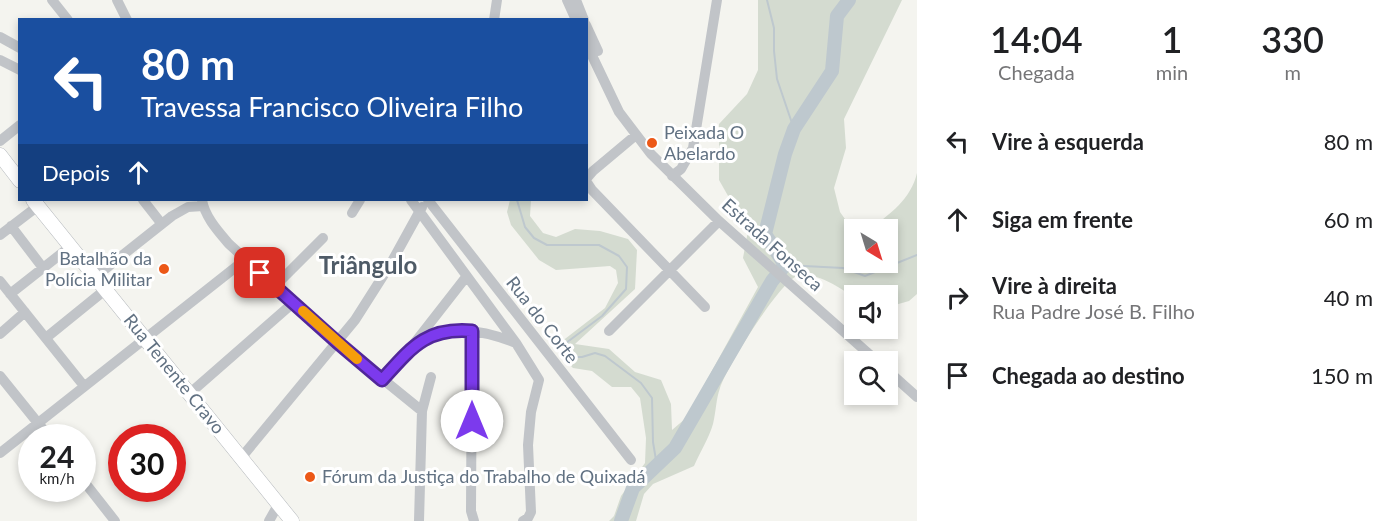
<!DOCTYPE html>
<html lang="pt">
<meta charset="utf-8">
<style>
body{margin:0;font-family:Lato,sans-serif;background:#f6f6f6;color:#202124;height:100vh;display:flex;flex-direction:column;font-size:22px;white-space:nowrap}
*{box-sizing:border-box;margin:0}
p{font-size:20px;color:#757577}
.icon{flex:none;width:33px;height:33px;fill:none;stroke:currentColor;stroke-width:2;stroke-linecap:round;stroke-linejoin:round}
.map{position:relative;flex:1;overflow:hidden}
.details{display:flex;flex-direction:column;background:#fff;width:480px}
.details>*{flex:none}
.hud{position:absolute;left:18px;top:18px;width:570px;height:183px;border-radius:0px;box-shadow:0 3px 9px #0003;background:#1a4fa0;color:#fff;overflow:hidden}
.needle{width:39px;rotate:142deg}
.buttons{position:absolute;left:844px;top:219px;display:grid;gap:12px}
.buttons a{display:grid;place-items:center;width:54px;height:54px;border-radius:0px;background:#fff;box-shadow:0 3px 9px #0003;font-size:30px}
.speed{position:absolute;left:18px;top:424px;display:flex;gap:12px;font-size:30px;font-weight:700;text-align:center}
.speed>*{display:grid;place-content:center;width:78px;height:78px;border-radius:50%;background:#fff;box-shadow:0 3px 9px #0003;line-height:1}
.speed small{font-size:15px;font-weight:400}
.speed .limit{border:9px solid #d22;background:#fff;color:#111}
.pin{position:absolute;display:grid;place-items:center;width:51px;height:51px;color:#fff;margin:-26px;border-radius:12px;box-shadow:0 3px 9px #0006}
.me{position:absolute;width:66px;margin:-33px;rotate:0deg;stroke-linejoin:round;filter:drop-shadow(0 0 4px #0008)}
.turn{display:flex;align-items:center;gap:21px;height:126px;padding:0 24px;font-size:27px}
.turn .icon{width:78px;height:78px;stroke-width:2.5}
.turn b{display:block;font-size:42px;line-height:51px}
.then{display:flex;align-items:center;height:57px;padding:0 24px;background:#0003;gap:12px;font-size:22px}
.eta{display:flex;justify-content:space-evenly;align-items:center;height:102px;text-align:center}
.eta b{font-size:36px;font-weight:600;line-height:42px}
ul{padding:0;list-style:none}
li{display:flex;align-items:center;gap:18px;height:78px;padding:0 24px}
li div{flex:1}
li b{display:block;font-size:22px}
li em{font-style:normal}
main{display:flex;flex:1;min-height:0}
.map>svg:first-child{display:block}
</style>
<main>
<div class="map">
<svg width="917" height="521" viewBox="0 0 917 521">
<rect width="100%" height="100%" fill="#f4f4ef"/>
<path fill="#d4dbd0" d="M758,0H902L844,119L846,148L834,188L840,212L850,226L867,229L855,230V262H888V230L870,229C890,214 911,199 917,173V294L909,301L888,307V296H855V299C844,289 812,270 797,276C779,283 726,368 720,388C716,399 716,412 713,424C709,438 700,452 694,466L653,484L644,494L636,521H609L614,516L621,496L645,463L646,438L640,398L631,387H612L592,371L573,368L560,355L558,348L561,342L605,308L618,283L616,270L610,266L556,270L539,260L511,225L507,212L510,200H531L530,216L543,233L556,237L575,229L600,231L628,239L637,250L635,289L575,344L609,349L635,372L661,380L671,404L672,430L686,418L758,287L743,258L748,231L719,180V124L747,94L758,70Z"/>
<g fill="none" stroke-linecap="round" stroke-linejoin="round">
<path stroke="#bec8ce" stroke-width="2" d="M767,0L774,28V51L777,79L794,129
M517,200L525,227L534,238L547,245H599L619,256L627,267L626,289L602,316L566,343L563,349L569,357H582L595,353L605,356L641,383L652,398L653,442L657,466
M785,265L843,268L865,276L917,255"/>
<path stroke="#bec8ce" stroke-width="14" d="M621,521L633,488L675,448L772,281L785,265L765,234L785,154L794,129L832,71L837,16L849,0"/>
<defs>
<path id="major" d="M0,155L20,181
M33,200L292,521"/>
</defs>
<use href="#major" stroke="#b4b8bc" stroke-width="15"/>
<path stroke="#c1c4c8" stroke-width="10" d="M52,0L68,20
M117,0L127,20
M567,0L576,20
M576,0L584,20
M494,20L497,0
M586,25L598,51
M0,37L20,48
M586,43L619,112L651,154L719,221L878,362
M0,60L20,70
M0,141L20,125
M672,176L681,169L693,148L717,0
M586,179L593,171L636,135
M586,181L592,190L705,307
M143,200L161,223
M202,200C205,217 218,231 229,244L337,342L422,411
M411,200L516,343L539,380L531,412L528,445L531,512L528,518L523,521
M428,200L631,460
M352,213L360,200
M11,226L43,268
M0,235L38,206
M95,277L172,216L188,207L203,206
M0,281L84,386
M275,286L323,238
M10,294L71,246
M472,331L471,511L474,521
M609,331L719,221
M0,334L25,312
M47,337L105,290
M417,344C448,323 483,330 516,343
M888,371L917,397
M0,376L50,438
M382,380L409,350L466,277
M189,394L293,303
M0,453L246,259
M241,458L355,320L390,265L422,207
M82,479L115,521
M269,521L278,505
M419,521L422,411L431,377"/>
<use href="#major" stroke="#fff" stroke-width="14"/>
</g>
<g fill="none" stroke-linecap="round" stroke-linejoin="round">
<defs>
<path id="route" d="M260,273L337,342L382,380C411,348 426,327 472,331V421"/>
</defs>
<use href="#route" stroke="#51269a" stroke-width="15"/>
<use href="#route" stroke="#7c3aed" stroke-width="10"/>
<path stroke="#f59e0b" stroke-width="10" d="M303,311L357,359"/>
</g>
<g fill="#ec5817" stroke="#fff" stroke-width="2">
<circle cx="652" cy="143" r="6"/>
<circle cx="164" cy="269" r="6"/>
<circle cx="310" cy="477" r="6"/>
</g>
<g text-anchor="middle" stroke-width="6" stroke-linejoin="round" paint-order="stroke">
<g font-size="18" fill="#617182" stroke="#fff" text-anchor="start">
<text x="664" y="139">Peixada O<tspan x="664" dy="21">Abelardo</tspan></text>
<text x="152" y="265" text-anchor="end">Batalhão da<tspan x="152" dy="21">Polícia Militar</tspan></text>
<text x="322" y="483">Fórum da Justiça do Trabalho de Quixadá</text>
</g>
<g font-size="18" fill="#617182" stroke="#fff">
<text transform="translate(772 245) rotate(42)" y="6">Estrada Fonseca</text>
<text transform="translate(542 320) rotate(52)" y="6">Rua do Corte</text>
<text transform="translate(174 374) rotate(51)" y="6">Rua Tenente Cravo</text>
</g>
<g font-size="24" font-weight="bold" fill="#4f5b67" stroke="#fff">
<text x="368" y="274">Triângulo</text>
</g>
</g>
</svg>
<div class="buttons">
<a><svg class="needle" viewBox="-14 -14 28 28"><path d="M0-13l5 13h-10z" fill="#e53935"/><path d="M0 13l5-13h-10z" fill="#757577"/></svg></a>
<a><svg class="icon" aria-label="sound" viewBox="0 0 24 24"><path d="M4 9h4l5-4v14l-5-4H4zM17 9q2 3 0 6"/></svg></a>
<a><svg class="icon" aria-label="search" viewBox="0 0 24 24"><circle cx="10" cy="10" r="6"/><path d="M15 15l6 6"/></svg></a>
</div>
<div class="speed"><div>24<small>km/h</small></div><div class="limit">30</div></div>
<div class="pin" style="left:260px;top:273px;background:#d93025"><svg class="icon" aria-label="arrive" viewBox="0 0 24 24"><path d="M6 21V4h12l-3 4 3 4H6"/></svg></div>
<svg class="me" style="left:472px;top:421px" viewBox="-20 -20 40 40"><circle r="19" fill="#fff"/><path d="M0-13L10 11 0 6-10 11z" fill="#7c3aed"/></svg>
<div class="hud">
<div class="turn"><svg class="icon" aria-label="left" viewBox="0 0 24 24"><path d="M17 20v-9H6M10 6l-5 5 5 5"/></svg><div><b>80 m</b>Travessa Francisco Oliveira Filho</div></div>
<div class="then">Depois<svg class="icon" aria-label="ahead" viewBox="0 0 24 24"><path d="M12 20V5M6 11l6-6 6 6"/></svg></div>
</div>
</div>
<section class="details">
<div class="eta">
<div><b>14:04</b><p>Chegada</p></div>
<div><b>1</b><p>min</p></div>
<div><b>330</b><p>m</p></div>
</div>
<ul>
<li><svg class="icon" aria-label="left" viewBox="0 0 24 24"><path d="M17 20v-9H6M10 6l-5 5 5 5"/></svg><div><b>Vire à esquerda</b></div><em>80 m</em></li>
<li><svg class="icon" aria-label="ahead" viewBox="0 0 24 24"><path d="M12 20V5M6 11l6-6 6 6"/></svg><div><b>Siga em frente</b></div><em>60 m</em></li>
<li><svg class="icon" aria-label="right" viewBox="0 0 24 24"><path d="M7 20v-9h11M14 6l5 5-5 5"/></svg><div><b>Vire à direita</b><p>Rua Padre José B. Filho</p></div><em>40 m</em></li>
<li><svg class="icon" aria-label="arrive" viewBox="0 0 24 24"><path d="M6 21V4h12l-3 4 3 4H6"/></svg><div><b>Chegada ao destino</b></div><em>150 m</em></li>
</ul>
</section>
</main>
